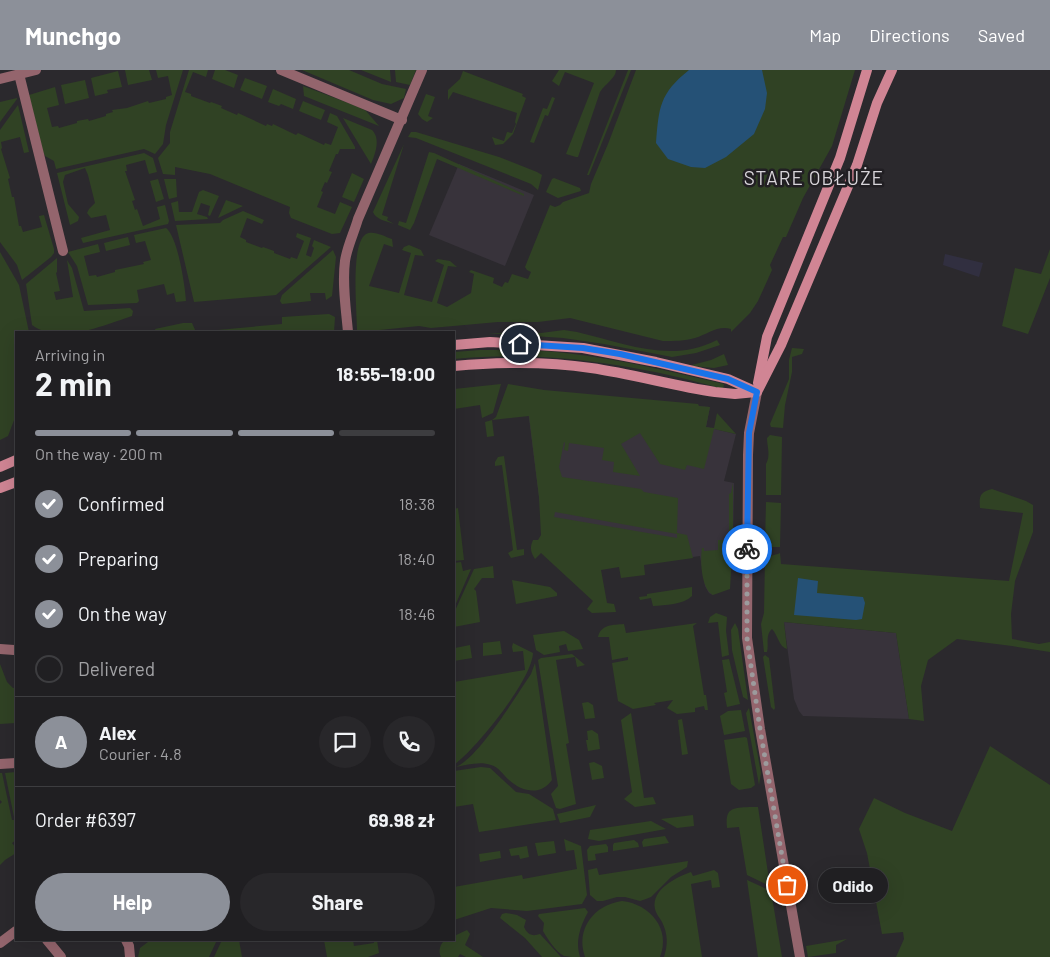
<!DOCTYPE html>
<meta charset="utf-8">
<style>
body{margin:0;font-family:Barlow,sans-serif;background:#28272a;color:#f1f3f6;height:100vh;display:flex;flex-direction:column;font-size:19px;white-space:nowrap}
*{box-sizing:border-box;margin:0}
p{font-size:16px;color:#a2a2a5}
.icon{flex:none;width:28px;height:28px;fill:none;stroke:currentColor;stroke-width:2;stroke-linecap:round;stroke-linejoin:round}
.map{position:relative;flex:1;overflow:hidden}
.side{position:absolute;left:15px;top:261px;width:440px;height:610px;display:flex;flex-direction:column;background:#201f22;border-radius:0px;box-shadow:0 5px 20px #0002,0 0 0 1px #3d3d40}
.side>*{flex:none}
.pin{position:absolute;display:grid;place-items:center;width:42px;height:42px;color:#fff;margin:-21px;border:2px solid #fff;border-radius:50%;box-shadow:0 1px 5px #0007}
.courier{position:absolute;display:grid;place-items:center;width:50px;height:50px;margin:-25px;border:4px solid #1a73e8;border-radius:50%;background:#fff;color:#222;box-shadow:0 1px 6px #0007}
.bubble{position:absolute;height:35px;border-radius:18px;background:#201f22;box-shadow:0 5px 20px #0002,0 0 0 1px #3d3d40;font-size:16px;font-weight:700;line-height:35px;text-align:center}
.summary em{font-style:normal;font-weight:700}
.summary div{display:flex;flex-direction:column-reverse}
.summary{display:flex;align-items:center;justify-content:space-between;height:85px;padding:0 20px}
h1{font-size:32px;font-weight:700;line-height:38px}
.bar{display:grid;grid-template-columns:repeat(4,1fr);gap:8px 5px;align-content:center;height:60px;padding:0 20px}
.bar i{height:6px;border-radius:4px;background:#3d3d40}
.bar .selected{background:#8c9099}
.bar p{grid-column:span 4}
.line{display:flex;align-items:center;gap:12px;padding:0 20px;border-top:1px solid #3d3d40}
.line div{flex:1}
.round{display:grid;place-items:center;flex:none;width:52px;height:52px;border-radius:26px;background:#28272a}
ol{padding:0 20px;list-style:none}
li{display:flex;align-items:center;gap:15px;height:55px}
li p{margin-inline-start:auto}
li .icon{padding:5px;border-radius:50%;background:#8c9099;color:#fff;stroke-width:4}
li:last-child{color:#a2a2a5}
li i{width:28px;height:28px;border:2px solid #3d3d40;border-radius:50%}
.action{display:flex;gap:10px;margin-top:auto;padding:10px 20px}
.action a{flex:1;height:58px;border-radius:30px;background:#8c9099;color:#fff;font-size:20px;font-weight:700;line-height:58px;text-align:center}
.action a+a{background:#28272a;color:#f1f3f6}
header{display:flex;align-items:center;gap:30px;box-sizing:border-box;height:70px;padding:0 25px;background:#8c9099;color:#fff}
header strong{font-size:24px}
nav{display:flex;gap:28px;margin-inline-start:auto;font-size:18px}
.map>svg:first-child{display:block}
</style>
<header>
<strong>Munchgo</strong>
<nav><a>Map</a><a>Directions</a><a>Saved</a></nav>
</header>
<div class="map">
<svg width="1050" height="887" viewBox="0 0 1050 887">
<rect width="100%" height="100%" fill="#2b292d"/>
<g fill="#38333b">
<polygon points="459,94 534,125 505,196 429,165"/>
<polygon points="526,325 710,337 706,357 736,364 724,411 734,413 733,467 713,525 709,523 705,516 700,486 641,494 545,474"/>
<polygon points="784,552 896,563 909,649 803,646 799,641 794,629"/>
</g>
<polygon fill="#312f40" points="945,184 983,193 979,207 943,195"/>
<g fill="#304224" fill-rule="evenodd">
<polygon points="125,0 149,0 152,10 128,15"/>
<polygon points="156,0 183,0 166,55 163,74 155,84 144,79 56,99 54,91 45,86 43,82 29,25 55,17 59,35 47,38 52,57 58,56 59,58 77,53 77,51 88,49 89,51 106,46 106,44 113,42 112,40 127,38 148,31 149,33 166,29 166,27 172,25 168,6 158,8"/>
<polygon points="189,0 208,0 206,7 193,2 185,22 191,24 191,26 210,33 211,32 222,36 221,38 237,45 238,43 266,56 267,54 272,56 273,54 296,65 298,63 324,75 325,73 331,75 338,57 327,52 330,43 337,46 355,77 355,79 340,79 338,84 336,84 329,101 332,102 327,113 325,112 321,121 323,122 317,137 335,144 340,132 352,137 340,163 332,164 291,148 289,143 290,137 210,104 175,97 175,105 163,104 158,88 170,73 170,62"/>
<polygon points="215,0 225,0 238,5 234,18 212,9"/>
<polygon points="302,0 349,0 382,14 406,19 404,28 391,34 373,30"/>
<polygon points="361,0 390,0 391,12"/>
<polygon points="395,0 416,0 410,15 396,12"/>
<path d="M559,0H616C616,8 605,14 600,22L578,87H576L566,84L594,13L565,2L559,16L552,11Z"/>
<polygon points="628,0 631,0 589,105 587,105"/>
<path d="M636,0H855L832,76L803,128L786,167H783L770,195L772,200L758,231L750,243L731,262V259C718,255 708,264 695,268C684,271 675,271 663,271L570,248L538,252H498L431,258L419,256L360,262L357,260C357,241 350,174 366,164C373,160 384,166 392,169L393,177L384,174L369,216L399,223L411,183L402,180L404,177L409,175L421,180L424,186L415,185L404,225L432,232L444,195L435,191L438,189L450,191L457,197L448,196L437,233L447,237L471,223L474,204L469,202L471,200L494,208L493,213L502,217L505,212L508,213L512,204L528,209L531,202L527,200L525,197L550,135L555,137L560,135L563,132L589,123L591,114L608,74Z"/>
<polygon points="118,1 122,17 107,20 108,23 95,26 91,8"/>
<polygon points="463,1 523,24 522,26 526,28 513,64 503,74 495,75 492,67 504,71 507,62 512,63 516,54 515,52 517,43 453,22 448,30 448,20 460,9"/>
<polygon points="245,8 267,16 262,29 240,20"/>
<polygon points="85,10 89,28 65,34 61,15"/>
<polygon points="303,16 359,37 366,41 379,56 304,26"/>
<polygon points="273,19 296,29 293,39 281,34 279,36 268,32"/>
<polygon points="426,24 435,27 428,46 433,48 427,52 422,49 418,44"/>
<polygon points="552,27 555,28 548,46 545,45 534,73 530,72 543,38 547,39"/>
<polygon points="17,28 17,29 0,52 0,32"/>
<polygon points="303,31 325,40 321,50 299,41"/>
<polygon points="18,35 29,82 24,83 20,67 1,72 2,78 1,79 10,108 8,109 12,127 14,127 19,156 21,156 23,162 42,157 39,146 44,145 54,179 54,183 51,187 22,210 17,195 0,172 0,60"/>
<path d="M343,48L372,60C381,69 375,84 371,94Z"/>
<polygon points="411,62 416,62 499,87 537,102 542,105 538,120 531,114 416,68 408,67"/>
<path d="M404,74L382,145L388,147L387,150L394,154C387,151 376,150 373,142Z"/>
<polygon points="429,82 434,83 524,124 524,126 437,89 414,153 410,160 398,155 399,151 406,153"/>
<polygon points="144,83 153,88 157,102 149,104 145,90 126,95 127,101 125,101 135,130 132,131 135,140 137,139 143,156 160,149 157,137 165,135 169,151 168,154 83,173 81,168 110,160 106,145 91,148 87,143 89,139 95,133 88,105 85,98 65,105 63,112 68,134 79,147 78,151 70,155 57,103"/>
<polygon points="352,103 364,109 354,132 342,127"/>
<polygon points="554,108 580,118 581,121 558,128 546,122 552,109"/>
<polygon points="158,109 164,129 156,132 150,111"/>
<polygon points="164,109 176,109 177,127 169,129"/>
<polygon points="203,120 219,126 210,146 208,145 210,136 201,133 197,144 207,147 208,149 175,151 171,133 178,131 179,142 192,142 199,122"/>
<polygon points="226,130 243,136 218,148"/>
<polygon points="243,141 264,150 262,154 247,148 240,167 246,170 246,172 262,178 263,177 274,181 274,183 290,189 291,187 297,189 304,171 296,167 297,163 311,168 306,185 311,187 314,178 312,176 314,170 331,177 276,225 194,232 176,155 220,153 223,150"/>
<path d="M166,158C178,167 185,216 186,231L176,232L174,223L167,225L164,214L137,220L139,231L137,233L88,235L77,196L68,182L98,174L100,182L84,186L89,206L96,205L97,207L115,202V200L144,194L143,192L151,190L145,171L136,173L134,165Z"/>
<polygon points="128,167 130,175 106,181 104,173"/>
<polygon points="1050,179 1050,208 1028,264 1002,256 1015,198 1041,204"/>
<polygon points="333,180 336,187 332,226 326,230 325,223 310,223 311,231 282,234 280,231 282,225"/>
<polygon points="0,182 19,215 29,262 16,262 16,345 8,366 0,370"/>
<path d="M57,188V202L56,203L60,221L54,222L56,230L73,227L67,190L72,198L84,241L130,238L133,241L132,246C105,255 59,275 32,255L26,214Z"/>
<polygon points="329,244 335,247 334,262 156,262 155,259 183,253 192,253 196,262 282,254 282,247"/>
<path d="M564,260L577,262C624,273 671,294 717,270L720,275L696,283L672,287L604,274L563,268L488,263H541Z"/>
<polygon points="792,278 804,279 802,284 792,287 792,302 785,335 783,358 771,357 770,354 789,309 789,290"/>
<path d="M480,280C509,280 537,280 565,283C619,289 672,302 724,314L723,319C636,294 544,280 454,289V282Z"/>
<polygon points="724,284 728,295 714,298 693,296 692,295 711,290"/>
<polygon points="501,314 493,343 482,348 480,335 454,339 454,319"/>
<path d="M508,314L544,320L698,334L699,336L710,337L706,357L714,358L717,343L736,364L714,359L704,399L687,395L685,400L660,394L640,363L621,374L640,406L613,402L614,392L602,390L604,378L569,373L568,381L564,380L565,373L564,372L559,397L562,407L641,419L644,422L678,428L677,463L687,465L693,488L644,495L645,505L621,508L619,497L601,500L607,533L614,534L616,542L592,543L587,539L593,531L541,483L535,489C530,482 530,477 533,470H538L541,465L539,427L529,346L492,350L494,366L487,367L485,352L492,350L496,347ZM555,442L677,464V468L554,447Z"/>
<path d="M770,365L782,367L781,425H766V394C771,385 767,377 767,368Z"/>
<polygon points="504,386 517,480 524,479 524,485 511,488 508,483 513,480 502,395 495,396 495,392 498,387"/>
<path d="M733,413V467L730,519L713,525C701,519 700,490 702,478H704V481L718,480V470H729V424L731,423Z"/>
<path d="M992,419L1026,431L1033,435V462L1015,511L1011,544L1012,569L1039,574L1050,572V582L1012,576L957,569L928,590L921,616L924,651L909,649L896,563L784,552L787,579C779,577 778,565 772,559C765,565 769,575 767,582H764L761,554L764,543L765,487C770,485 774,486 780,483L781,494L1009,511L1023,443L980,438C979,426 980,422 992,419Z"/>
<polygon points="766,432 781,433 780,477 768,477 765,474"/>
<polygon points="458,438 464,490 454,491 454,439"/>
<polygon points="461,492 463,501 471,499 454,538 454,493"/>
<polygon points="493,496 494,508 482,508 474,519 476,521 480,552 454,557 454,543 474,499"/>
<polygon points="512,510 550,517 557,523 557,526 516,534"/>
<path d="M692,517V526C683,535 665,535 653,536L651,528L640,530L639,527L647,526V524Z"/>
<polygon points="716,543 727,547 726,561 729,585 722,587 718,552 708,553 710,547"/>
<path d="M697,553L693,556L704,625H706L708,640H705L704,636L695,638V642L677,644L667,638L673,630L654,633L656,635L633,639L618,631L612,593L628,590V587L612,590L609,567H598C601,554 613,555 624,554L626,563Z"/>
<polygon points="735,553 738,559 748,630 743,627 732,580 731,560"/>
<polygon points="564,561 579,570 583,579 568,581 566,574 559,576 560,582 544,585 536,580 533,565"/>
<polygon points="500,571 502,584 483,586 483,573"/>
<path d="M513,573L533,583C532,610 476,679 454,695V612L525,600L523,581L513,582L512,577Z"/>
<polygon points="470,575 472,588 454,591 455,578"/>
<polygon points="572,584 585,595 577,597 575,587 556,590 569,673 566,674 576,734 560,739 556,738 551,724 558,716 538,590 541,588"/>
<polygon points="765,585 769,588 775,638 774,640 771,637 763,587"/>
<polygon points="729,589 740,634 727,637 724,623 727,622 722,590"/>
<path d="M535,593L552,710C541,726 522,722 509,710C503,705 499,697 491,695C480,691 467,695 456,697C479,687 516,626 531,604Z"/>
<polygon points="0,594 7,612 13,618 16,618 16,653 0,654"/>
<polygon points="588,632 593,635 595,648 585,649 582,633"/>
<polygon points="749,638 761,703 759,715 746,643"/>
<polygon points="741,640 745,661 724,665 720,646 728,641"/>
<polygon points="631,643 644,728 653,727 656,734 635,737 624,729 632,722 621,650"/>
<polygon points="682,649 688,684 682,685 678,650"/>
<polygon points="592,660 598,664 600,679 588,681 586,670 588,670 587,661"/>
<polygon points="745,667 747,668 755,715 751,718 739,720 731,714 724,670"/>
<polygon points="990,676 1050,715 1050,887 896,887 904,869 903,862 882,864 867,783 859,759 874,728 905,743 952,761"/>
<polygon points="594,692 602,696 604,708 592,710 589,693"/>
<polygon points="481,697 490,698 516,722 529,724 553,739 556,750 479,762 473,734 454,737 454,701"/>
<polygon points="16,702 16,747 14,747 5,703"/>
<polygon points="0,703 2,703 12,750 16,750 16,770 12,773 16,778 16,783 5,790 0,795 0,734 2,732 0,730"/>
<polygon points="596,735 590,747 560,753 557,744"/>
<path d="M749,737H758L770,816L747,805L739,757L727,758C725,738 732,738 749,737Z"/>
<polygon points="693,745 694,756 677,758 661,749"/>
<polygon points="651,751 666,759 599,771 588,769 590,760"/>
<polygon points="665,766 669,773 643,777 642,772 644,769"/>
<polygon points="564,769 581,776 587,825 582,834 527,841 491,838 454,850 454,817 522,805 523,809 577,799 574,780 566,781"/>
<polygon points="634,770 638,773 639,777 613,781 613,775 614,773"/>
<polygon points="554,771 556,783 538,786 535,773"/>
<polygon points="606,774 608,777 608,782 595,784 596,790 588,791 587,780 590,776"/>
<polygon points="527,776 529,787 520,789 519,785 511,786 509,779"/>
<polygon points="500,781 501,788 480,792 479,784"/>
<polygon points="688,791 687,797 671,807 651,827 646,829 640,831 625,827 617,827 603,831 597,831 590,825 588,800 597,798 599,805"/>
<path d="M714,800L718,803L720,817L712,818L711,810L691,814L702,887H664C668,875 668,864 662,852C660,848 656,844 655,839C651,819 677,807 691,802L693,806Z"/>
<polygon points="747,810 771,821 782,887 758,887"/>
<path d="M622,831C650,834 671,859 660,887H585C575,859 594,835 622,831Z"/>
<path d="M585,838L588,842C580,857 575,871 580,887C575,887 569,887 564,886C556,882 547,868 543,861L544,853L538,846L539,844Z"/>
<path d="M506,843L517,845L526,850L524,857C527,864 532,867 540,864L561,887H542L525,868L500,848L502,844Z"/>
<path d="M467,860L470,864L465,875L483,887H466L460,884L458,887H441C438,881 440,874 445,870H454V866Z"/>
<polygon points="847,869 836,875 836,883 808,887 806,876"/>
<polygon points="147,870 217,870 209,887 138,887 140,878 148,872"/>
<polygon points="222,870 239,870 242,887 214,887"/>
<polygon points="324,870 353,870 354,876 374,873 374,870 377,870 379,883 368,887 327,887"/>
</g>
<g fill="#255176">
<path d="M689,0H762L767,23L765,39L754,64L726,87L705,98L691,97L668,89L656,73C659,38 659,24 689,0Z"/>
<polygon points="798,508 818,511 817,523 863,527 865,533 862,549 856,550 794,545"/>
</g>
<g fill="none" stroke-linecap="round" stroke-linejoin="round">
<g stroke="#94656d" stroke-width="10">
<polyline points="281,0 402,50"/>
<polyline points="19,4 63,181"/>
<polyline points="0,9 36,0"/>
<path d="M348,262C346,239 342,214 345,191C347,177 354,163 358,149L422,0"/>
<polyline points="0,579 14,580"/>
<polyline points="0,694 16,693"/>
<polyline points="47,870 61,887"/>
<polyline points="126,870 129,876 130,887"/>
<polyline points="0,873 16,861"/>
</g>
<polyline stroke="#94656d" stroke-width="10" points="757,322 749,363 748,385 747,568 760,659 800,887"/>
<g stroke="#d08594" stroke-width="10">
<polyline points="454,275 490,272 583,278 656,292 728,309 757,322"/>
<path d="M454,296C499,292 546,291 591,298C633,304 674,316 715,322L735,324L756,322"/>
<polyline points="758,313 767,267 840,88 867,0"/>
<polyline points="757,322 781,275 857,95 877,33 892,0"/>
<polyline points="0,397 16,390"/>
<polyline points="0,418 16,412"/>
</g>
</g>
<g fill="none" stroke-linecap="round" stroke-linejoin="round">
<polyline stroke="#9c9b9d" stroke-width="5" stroke-dasharray="0 9" points="747,479 747,568 760,659 787,815"/>
<polyline stroke="#1a73e8" stroke-width="6" points="520,274 583,278 620,284 728,309 757,322 749,363 747,479"/>
</g>
<g text-anchor="middle" stroke-width="5" stroke-linejoin="round" paint-order="stroke">
<g font-size="19" letter-spacing="1" fill="#d8d5da" stroke="#211f23">
<text x="814" y="115">STARE OBŁUŻE</text>
</g>
</g>
</svg>
<div class="pin" style="left:787px;top:815px;background:#ea580c"><svg class="icon" aria-label="bag" viewBox="0 0 24 24"><path d="M5 8h14l-1 12H6zM9 8a3 3 0 0 1 6 0"/></svg></div>
<div class="pin" style="left:520px;top:274px;background:#1f2937"><svg class="icon" aria-label="home" viewBox="0 0 24 24"><path d="M3 11l9-7 9 7M6 9v11h12V9"/></svg></div>
<div class="courier" style="left:747px;top:479px"><svg class="icon" aria-label="bike" viewBox="0 0 24 24"><circle cx="6" cy="16" r="4"/><circle cx="18" cy="16" r="4"/><path d="M6 16l4-8h5l3 8M10 8l3 8H6M13 5h3"/></svg></div>
<div class="bubble" style="left:818px;top:798px;width:70px">Odido</div>
<section class="side">
<div class="summary"><div><h1>2 min</h1><p>Arriving in</p></div><em>18:55–19:00</em></div>
<div class="bar"><i class="selected"></i><i class="selected"></i><i class="selected"></i><i></i><p>On the way · 200 m</p></div>
<ol>
<li><svg class="icon" aria-label="check" viewBox="0 0 24 24"><path d="M5 12l5 5 9-10"/></svg>Confirmed<p>18:38</p></li>
<li><svg class="icon" aria-label="check" viewBox="0 0 24 24"><path d="M5 12l5 5 9-10"/></svg>Preparing<p>18:40</p></li>
<li><svg class="icon" aria-label="check" viewBox="0 0 24 24"><path d="M5 12l5 5 9-10"/></svg>On the way<p>18:46</p></li>
<li><i></i>Delivered</li>
</ol>
<div class="line" style="height:90px"><b class="round" style="background:#8c9099;color:#fff">A</b><div><b>Alex</b><p>Courier · 4.8</p></div><a class="round"><svg class="icon" aria-label="chat" viewBox="0 0 24 24"><path d="M4 5h16v11H9l-5 4z"/></svg></a><a class="round"><svg class="icon" aria-label="phone" viewBox="0 0 24 24"><path d="M5 4h4l2 5-3 2q2 4 5 5l2-3 5 2v4C11 20 4 13 5 4z"/></svg></a></div>
<div class="line" style="height:65px"><div>Order #6397</div><b>69.98 zł</b></div>
<div class="action"><a>Help</a><a>Share</a></div>
</section>
</div>
